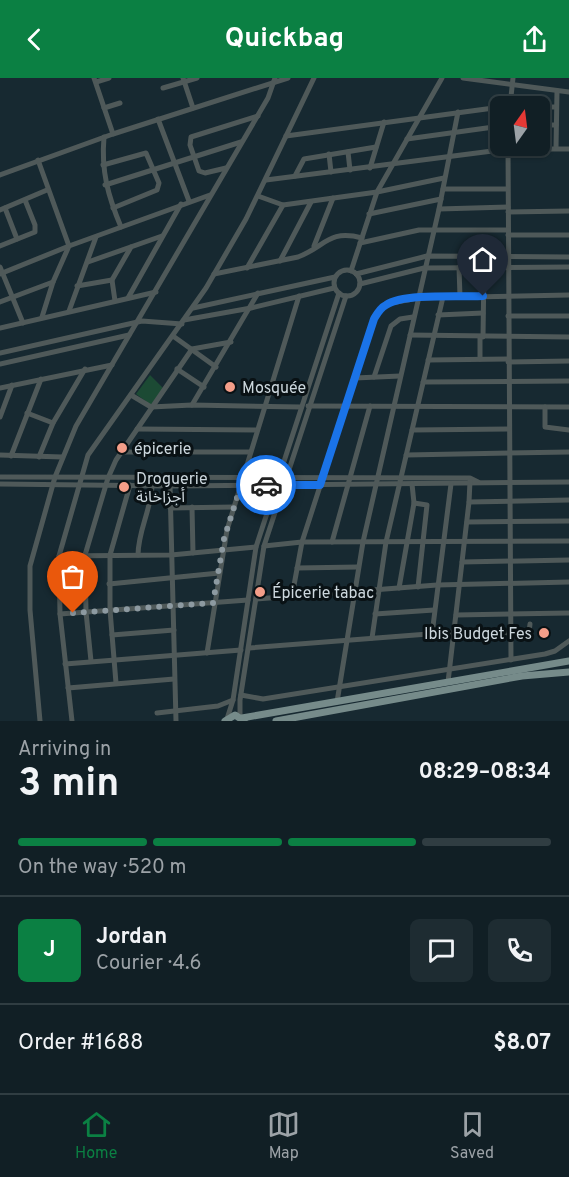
<!DOCTYPE html>
<meta charset="utf-8">
<style>
body{margin:0;font-family:Overpass,"Noto Sans Arabic",sans-serif;background:#1e2c32;color:#f1f3f6;height:100vh;display:flex;flex-direction:column;font-size:22px;white-space:nowrap}
*{box-sizing:border-box;margin:0}
p{font-size:20px;color:#9ca2a7}
.icon{flex:none;width:33px;height:33px;fill:none;stroke:currentColor;stroke-width:2;stroke-linecap:round;stroke-linejoin:round}
.map{position:relative;height:643px;overflow:hidden}
.details{display:flex;flex-direction:column;background:#111f25;flex:1}
.details>*{flex:none}
.needle{width:39px;rotate:14deg}
.buttons{position:absolute;left:490px;top:18px;display:grid;gap:12px}
.buttons a{display:grid;place-items:center;width:60px;height:60px;border-radius:9px;background:#111f25;box-shadow:0 2px 4px #0004,0 0 0 2px #303d42;font-size:30px}
.pin{position:absolute;display:grid;place-items:center;width:51px;height:51px;color:#fff;margin:-62px -26px;border-radius:50% 50% 50% 0;rotate:-45deg;box-shadow:0 0 6px #0007}
.pin .icon{rotate:45deg}
.courier{position:absolute;display:grid;place-items:center;width:60px;height:60px;margin:-30px;border:4px solid #1a73e8;border-radius:50%;background:#fff;color:#222;box-shadow:0 2px 8px #0007}
.headline em{font-style:normal;font-weight:700}
.headline div{display:flex;flex-direction:column-reverse}
.headline{display:flex;align-items:center;justify-content:space-between;height:102px;padding:0 18px}
h1{font-size:39px;font-weight:700;line-height:45px}
.bar{display:grid;grid-template-columns:repeat(4,1fr);gap:9px 6px;align-content:center;height:72px;padding:0 18px}
.bar i{height:8px;border-radius:4px;background:#303d42}
.bar .on{background:#0b8043}
.bar p{grid-column:span 4}
.line{display:flex;align-items:center;gap:15px;padding:0 18px;border-top:2px solid #303d42}
.line div{flex:1}
.round{display:grid;place-items:center;flex:none;width:63px;height:63px;border-radius:9px;background:#1e2c32}
header{display:flex;justify-content:space-between;align-items:center;height:78px;padding:0 18px;background:#0b8043;color:#fff;font-size:27px;font-weight:700}
.tabs{display:flex;justify-content:space-around;align-items:center;height:84px;border-top:2px solid #303d42;background:#111f25;font-size:16px;color:#9ca2a7}
.tabs a{display:grid;justify-items:center;gap:3px}
.tabs .on{color:#0b8043}
.map>svg:first-child{display:block}
</style>
<header><svg class="icon" aria-label="back" viewBox="0 0 24 24"><path d="M15 5l-7 7 7 7"/></svg>Quickbag<svg class="icon" aria-label="share" viewBox="0 0 24 24"><path d="M12 15V3M7 8l5-5 5 5M5 13v7h14v-7"/></svg></header>
<div class="map">
<svg width="569" height="643" viewBox="0 0 569 643">
<rect width="100%" height="100%" fill="#172931"/>
<polygon fill="#1c4a34" points="150,297 163,310 151,327 136,316"/>
<g fill="none" stroke-linecap="round" stroke-linejoin="round">
<g stroke="#4f5959" stroke-width="5">
<polyline points="94,0 113,56"/>
<polyline points="183,0 193,30"/>
<polyline points="463,0 569,14"/>
<polyline points="96,4 109,0"/>
<polyline points="163,10 197,0"/>
<polyline points="509,28 530,28"/>
<polyline points="510,28 513,0"/>
<polyline points="540,29 556,29"/>
<polyline points="104,30 120,25"/>
<polyline points="158,41 189,123"/>
<polyline points="540,47 556,47"/>
<polyline points="286,58 501,29"/>
<path d="M104,59C101,93 108,118 121,149"/>
<polyline points="407,61 501,48"/>
<polyline points="508,68 511,582"/>
<polyline points="556,70 557,13"/>
<polyline points="348,74 350,92"/>
<polyline points="329,76 331,94"/>
<polyline points="38,82 69,168 53,204 42,239"/>
<polyline points="103,87 146,75 159,105 157,112 113,130"/>
<polyline points="226,90 205,95 199,93 190,67 191,59 258,38"/>
<polyline points="370,90 384,44"/>
<polyline points="0,97 113,56 288,0"/>
<polyline points="295,98 304,81 376,69"/>
<polyline points="266,102 508,71 569,71"/>
<polyline points="105,107 241,64"/>
<polyline points="443,111 507,111"/>
<polyline points="258,118 283,127 377,114 444,100"/>
<polyline points="5,130 17,161"/>
<polyline points="439,131 508,129"/>
<polyline points="0,132 47,112"/>
<polyline points="508,134 569,133"/>
<polyline points="369,136 441,121"/>
<polyline points="508,157 569,157"/>
<polyline points="360,165 419,152 508,152"/>
<polyline points="0,168 35,154 35,147 25,122"/>
<polyline points="314,168 333,120"/>
<polyline points="280,183 311,124"/>
<polyline points="88,184 162,158"/>
<polyline points="0,189 23,245"/>
<polyline points="459,189 460,219"/>
<polyline points="247,190 283,127"/>
<circle cx="347" cy="205" r="13"/>
<polyline points="351,193 377,114 442,0"/>
<polyline points="0,196 69,168 210,117"/>
<path d="M214,196L298,179C325,169 328,151 362,160"/>
<polyline points="356,196 427,178 569,179"/>
<polyline points="360,206 424,190 569,189"/>
<polyline points="77,208 112,202"/>
<polyline points="128,220 181,126"/>
<polyline points="115,223 112,202 131,169"/>
<polyline points="0,224 53,204"/>
<polyline points="193,230 335,199"/>
<polyline points="69,233 96,159"/>
<polyline points="438,237 483,235"/>
<polyline points="508,238 569,238"/>
<polyline points="184,242 251,230 334,210"/>
<polyline points="0,250 156,214"/>
<polyline points="410,257 569,259"/>
<polyline points="173,258 216,289"/>
<polyline points="480,259 480,281"/>
<polyline points="483,259 484,189"/>
<polyline points="0,275 142,243 182,246"/>
<polyline points="428,282 508,281"/>
<polyline points="508,284 569,283"/>
<polyline points="0,286 129,257"/>
<polyline points="177,291 204,309"/>
<polyline points="374,299 391,248 400,241 413,239"/>
<polyline points="355,300 400,298"/>
<polyline points="423,304 569,303"/>
<polyline points="0,310 112,287"/>
<polyline points="131,317 151,329 192,327 301,329"/>
<polyline points="192,327 258,215"/>
<polyline points="308,328 569,329"/>
<polyline points="545,329 545,349 569,352"/>
<polyline points="27,335 53,345"/>
<polyline points="0,339 12,307"/>
<polyline points="137,351 257,352"/>
<polyline points="412,352 509,351"/>
<polyline points="121,374 250,374"/>
<polyline points="0,377 62,379"/>
<polyline points="406,377 569,374"/>
<polyline points="11,378 41,301"/>
<polyline points="39,379 53,345 85,291"/>
<polyline points="0,399 470,400 478,404"/>
<polyline points="0,406 170,408 569,404"/>
<polyline points="170,408 176,643"/>
<polyline points="469,424 569,422"/>
<polyline points="414,425 427,427 418,509"/>
<polyline points="192,429 193,475"/>
<polyline points="170,430 234,429"/>
<polyline points="467,444 569,443"/>
<polyline points="332,464 370,328"/>
<polyline points="264,468 302,464 569,463"/>
<path d="M138,477C138,453 151,432 152,408"/>
<polyline points="59,478 171,477 256,469"/>
<polyline points="462,484 569,482"/>
<polyline points="297,490 358,489"/>
<polyline points="109,506 219,495"/>
<polyline points="399,510 414,425 412,406"/>
<polyline points="292,518 302,464 374,241 386,226 418,220 569,217"/>
<polyline points="256,521 437,507 569,504"/>
<polyline points="60,536 248,522"/>
<polyline points="375,536 434,532"/>
<polyline points="456,537 569,535"/>
<polyline points="432,556 451,406"/>
<polyline points="112,557 174,552"/>
<polyline points="372,560 386,464 443,219"/>
<polyline points="249,570 454,554 526,555 529,554 530,546"/>
<polyline points="207,575 227,452 299,218"/>
<polyline points="91,583 86,534 85,477 108,400 116,382 192,271 231,264"/>
<polyline points="65,586 241,572"/>
<polyline points="448,604 469,424 470,403"/>
<polyline points="116,605 110,532 110,477 130,407"/>
<polyline points="68,610 174,601"/>
<polyline points="241,617 263,621 545,576 555,573 569,563"/>
<polyline points="337,624 363,464 439,131 458,34"/>
<polyline points="157,635 218,628 233,622"/>
<polyline points="240,638 240,622 264,468 346,218"/>
<polyline points="227,641 233,622 256,469 339,215"/>
<polyline points="40,643 30,532 30,488 55,399 76,348 268,20 275,0"/>
<polyline points="72,643 60,536 59,478 88,377 206,210 246,141 314,0"/>
</g>
<g stroke="#768b8a" stroke-width="7">
<polyline points="242,640 569,583"/>
<polyline points="225,643 235,637 244,643"/>
<polyline points="276,643 522,598 569,594"/>
</g>
</g>
<g fill="none" stroke-linecap="round" stroke-linejoin="round">
<polyline stroke="#8d9aa1" stroke-width="6" stroke-dasharray="0 10.8" points="73,535 213,525 224,461 241,407 266,407"/>
<path stroke="#1a73e8" stroke-width="8" d="M266,407H320L374,241C377,236 380,230 386,227C404,215 461,219 483,218"/>
</g>
<g fill="#f49e89" stroke="#091114" stroke-width="2">
<circle cx="230" cy="309" r="6"/>
<circle cx="122" cy="370" r="6"/>
<circle cx="124" cy="409" r="6"/>
<circle cx="260" cy="514" r="6"/>
<circle cx="544" cy="555" r="6"/>
</g>
<g text-anchor="middle" stroke-width="6" stroke-linejoin="round" paint-order="stroke">
<g font-size="16" fill="#ccd7dd" stroke="#091114" text-anchor="start">
<text x="242" y="315">Mosquée</text>
<text x="134" y="376">épicerie</text>
<text x="136" y="406">Droguerie<tspan x="136" dy="18">أجزاخانة</tspan></text>
<text x="272" y="520">Épicerie tabac</text>
<text x="532" y="561" text-anchor="end">Ibis Budget Fes</text>
</g>
</g>
</svg>
<div class="buttons">
<a><svg class="needle" viewBox="-14 -14 28 28"><path d="M0-13l5 13h-10z" fill="#e53935"/><path d="M0 13l5-13h-10z" fill="#9ca2a7"/></svg></a>
</div>
<div class="pin" style="left:73px;top:535px;background:#ea580c"><svg class="icon" aria-label="bag" viewBox="0 0 24 24"><path d="M5 8h14l-1 12H6zM9 8a3 3 0 0 1 6 0"/></svg></div>
<div class="pin" style="left:483px;top:218px;background:#1f2937"><svg class="icon" aria-label="home" viewBox="0 0 24 24"><path d="M3 11l9-7 9 7M6 9v11h12V9"/></svg></div>
<div class="courier" style="left:266px;top:407px"><svg class="icon" aria-label="car" viewBox="0 0 24 24"><path d="M5 17H2v-5l4-1 3-4h7l3 4 3 1v5h-3M9 17h6M6 11h13"/><circle cx="7" cy="17" r="2"/><circle cx="17" cy="17" r="2"/></svg></div>
</div>
<section class="details">
<div class="headline"><div><h1>3 min</h1><p>Arriving in</p></div><em>08:29–08:34</em></div>
<div class="bar"><i class="on"></i><i class="on"></i><i class="on"></i><i></i><p>On the way · 520 m</p></div>
<div class="line" style="height:108px"><b class="round" style="background:#0b8043;color:#fff">J</b><div><b>Jordan</b><p>Courier · 4.6</p></div><a class="round"><svg class="icon" aria-label="chat" viewBox="0 0 24 24"><path d="M4 5h16v11H9l-5 4z"/></svg></a><a class="round"><svg class="icon" aria-label="phone" viewBox="0 0 24 24"><path d="M5 4h4l2 5-3 2q2 4 5 5l2-3 5 2v4C11 20 4 13 5 4z"/></svg></a></div>
<div class="line" style="height:78px"><div>Order #1688</div><b>$8.07</b></div>
</section>
<nav class="tabs">
<a class="on"><svg class="icon" aria-label="home" viewBox="0 0 24 24"><path d="M3 11l9-7 9 7M6 9v11h12V9"/></svg>Home</a>
<a><svg class="icon" aria-label="map" viewBox="0 0 24 24"><path d="M3 6l6-2 6 2 6-2v14l-6 2-6-2-6 2zM9 4v14M15 6v14"/></svg>Map</a>
<a><svg class="icon" aria-label="saved" viewBox="0 0 24 24"><path d="M7 4h10v16l-5-4-5 4z"/></svg>Saved</a>
</nav>
